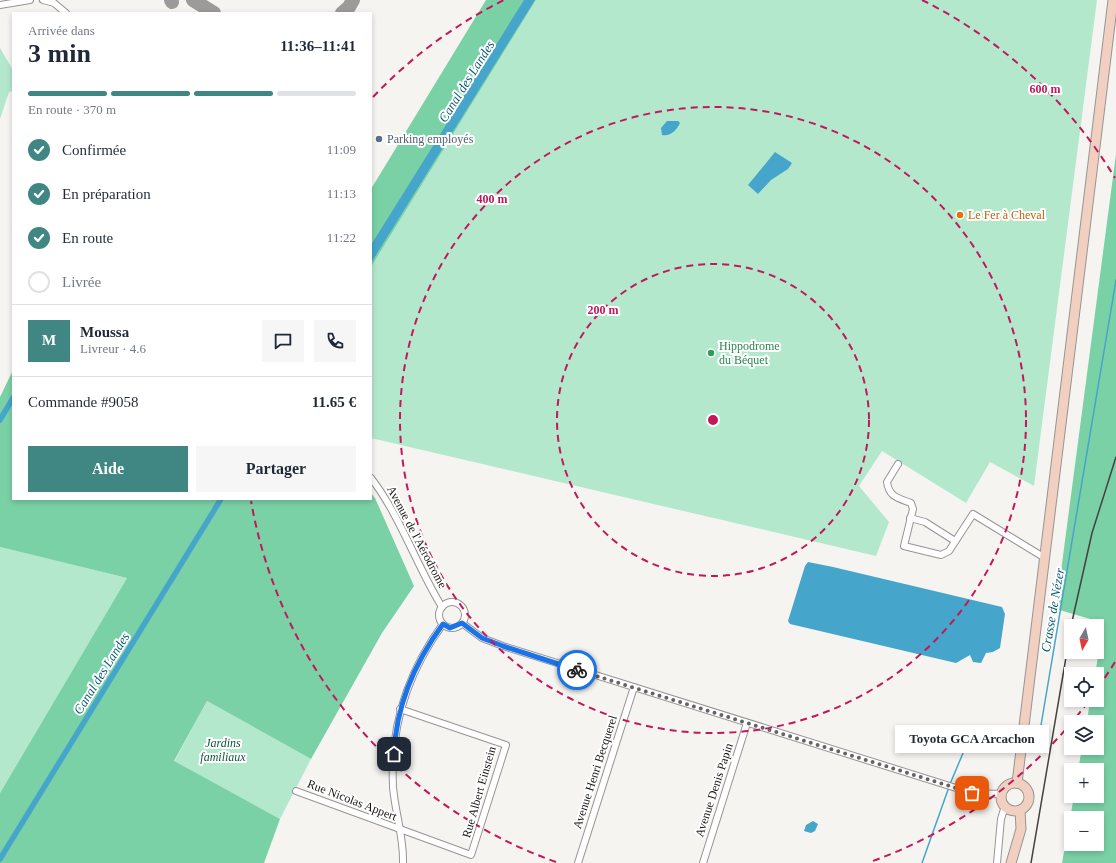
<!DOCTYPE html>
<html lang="fr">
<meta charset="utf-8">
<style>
body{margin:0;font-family:"Times New Roman",serif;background:#f6f6f7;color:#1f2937;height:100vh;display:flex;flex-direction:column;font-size:15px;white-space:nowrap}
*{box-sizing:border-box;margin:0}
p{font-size:13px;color:#747a83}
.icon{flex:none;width:22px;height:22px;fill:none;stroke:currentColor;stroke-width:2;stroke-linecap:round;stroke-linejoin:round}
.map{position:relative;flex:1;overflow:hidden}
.side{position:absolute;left:12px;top:12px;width:360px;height:488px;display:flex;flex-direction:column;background:#fff;border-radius:0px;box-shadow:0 2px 6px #0003}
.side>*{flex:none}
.needle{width:26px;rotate:189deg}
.fabs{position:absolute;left:1064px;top:619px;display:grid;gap:8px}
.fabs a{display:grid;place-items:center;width:40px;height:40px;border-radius:0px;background:#fff;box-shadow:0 2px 6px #0003;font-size:20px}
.pin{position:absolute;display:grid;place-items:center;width:34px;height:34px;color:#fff;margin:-17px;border-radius:8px;box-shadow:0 2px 6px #0006}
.courier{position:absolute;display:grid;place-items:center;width:40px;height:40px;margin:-20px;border:3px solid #1a73e8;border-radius:50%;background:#fff;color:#222;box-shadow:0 1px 5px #0007}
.bubble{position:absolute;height:28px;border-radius:0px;background:#fff;box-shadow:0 2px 6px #0003;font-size:13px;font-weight:700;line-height:28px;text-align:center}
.overview em{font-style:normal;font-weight:700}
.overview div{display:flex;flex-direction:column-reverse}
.overview{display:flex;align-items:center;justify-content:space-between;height:68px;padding:0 16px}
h1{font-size:26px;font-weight:700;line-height:30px}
.bar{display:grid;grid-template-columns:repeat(4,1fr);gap:6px 4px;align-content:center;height:48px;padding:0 16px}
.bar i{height:5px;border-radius:3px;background:#e0e1e3}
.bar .on{background:#408783}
.bar p{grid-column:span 4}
.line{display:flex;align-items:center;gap:10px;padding:0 16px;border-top:1px solid #e0e1e3}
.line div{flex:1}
.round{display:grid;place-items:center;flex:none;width:42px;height:42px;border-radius:0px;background:#f6f6f7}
ol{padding:0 16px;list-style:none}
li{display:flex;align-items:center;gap:12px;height:44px}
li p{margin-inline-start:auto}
li .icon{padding:4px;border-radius:50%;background:#408783;color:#fff;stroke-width:4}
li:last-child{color:#747a83}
li i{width:22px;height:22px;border:2px solid #e0e1e3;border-radius:50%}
.action{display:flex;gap:8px;margin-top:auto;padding:8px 16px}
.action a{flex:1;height:46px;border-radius:0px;background:#408783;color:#fff;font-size:16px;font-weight:700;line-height:46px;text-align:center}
.action a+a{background:#f6f6f7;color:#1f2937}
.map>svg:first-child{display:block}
</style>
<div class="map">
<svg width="1116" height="863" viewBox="0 0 1116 863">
<rect width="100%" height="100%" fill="#f6f4f1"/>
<g fill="#b4e8cc">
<polygon points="536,0 1097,0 1034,486 990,462 966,503 882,451 859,486 889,522 876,556 371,438 371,267"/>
<polygon points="0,48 13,70 13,91 9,92 0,119"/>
<polygon points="0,547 127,578 0,793"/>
<polygon points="207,701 311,759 280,819 174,762"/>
</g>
<g fill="#7ad1a5" fill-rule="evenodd">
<polygon points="486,0 536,0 371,267 371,189"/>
<path d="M1116,154V863H1062L1074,796H1097V770H1078L1082,748H1097V722H1087L1090,700H1097V674H1095L1104,623L1056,609ZM1071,818H1097V844H1071Z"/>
<polygon points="13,370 13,499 371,499 371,493 375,498 414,586 382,633 311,759 207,701 174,761 280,819 264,863 0,863 0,793 127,578 0,547 0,397"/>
</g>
<g fill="#45a5cb">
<polygon points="524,0 535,0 371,263 371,245"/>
<path d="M667,121H678L680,123C677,130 670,137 662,135L661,128Z"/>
<polygon points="775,152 792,163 788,169 771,180 758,194 748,185"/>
<polygon points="808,562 833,567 1002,607 1005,614 1000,648 993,652 986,653 981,663 973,662 970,655 956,663 790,624 788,621 805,566"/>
<polygon points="813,821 818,824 815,831 811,833 804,831 806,825"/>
</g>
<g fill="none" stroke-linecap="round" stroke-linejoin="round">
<g stroke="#45a5cb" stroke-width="1.5">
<polyline points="1024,748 1037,749 1116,280"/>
<polyline points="950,784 966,746 1019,748"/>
<polyline points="922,863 949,787"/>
</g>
<g stroke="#45a5cb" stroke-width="5.5">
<polyline points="0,420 13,398"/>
<polyline points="0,859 221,499"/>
</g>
<g stroke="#9d9b99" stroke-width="14">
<polyline points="171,0 172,2"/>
<polyline points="193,0 214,13"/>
<polyline points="342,13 349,7 353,0"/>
</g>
<defs>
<g id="minor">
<polyline points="43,0 54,3 66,13"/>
<polyline points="0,5 30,0"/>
<path d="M898,464L887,482C889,497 898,498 911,503L913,509L904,546L941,555L949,551L973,514L1045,558"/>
<path d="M371,478C401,517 416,565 442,607"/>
<polyline points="910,518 925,522 955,541"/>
<circle cx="452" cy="615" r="13"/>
<polyline points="462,623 482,638 503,646 972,793 1002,794"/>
<polyline points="296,791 471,855 506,745 400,709"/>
<path d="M403,863C404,838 395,812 393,787C390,726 407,673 443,624"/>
<polyline points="578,863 634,687"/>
<polyline points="703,863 747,723"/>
<polyline points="997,863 1001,819 1005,806"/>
</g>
<g id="secondary">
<polyline points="1017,783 1113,0"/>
<circle cx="1015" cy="797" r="14"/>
<polyline points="1011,863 1021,829 1020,810"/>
</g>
</defs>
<use href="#minor" stroke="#979492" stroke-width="8"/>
<use href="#secondary" stroke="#979492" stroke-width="11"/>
<use href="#minor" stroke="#fff" stroke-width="6"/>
<use href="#secondary" stroke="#f1d0c1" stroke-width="9"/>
<g stroke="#444241" stroke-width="1.5">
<polyline points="1071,626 1092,533 1116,457"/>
<polyline points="1031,863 1071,628"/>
</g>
</g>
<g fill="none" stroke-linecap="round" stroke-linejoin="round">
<polyline stroke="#666463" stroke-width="4" stroke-dasharray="0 7.2" points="577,670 972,793"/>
<path stroke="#1a73e8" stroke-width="5" d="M394,754C396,706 415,662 443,624L450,628L462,623L482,638L503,646L577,670"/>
</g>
<g fill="none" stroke="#c2185b" stroke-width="2" stroke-dasharray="7 5">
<circle cx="713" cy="420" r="156"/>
<circle cx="713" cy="420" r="313"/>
<path d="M1115 662A469 469 0 0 1 1097 689M1088 702A469 469 0 0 1 870 862M556 862A469 469 0 0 1 251 501M373 97A469 469 0 0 1 504 0M922 0A469 469 0 0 1 1115 178"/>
</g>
<circle fill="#5c6f8a" stroke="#fff" stroke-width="1.5" cx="379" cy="139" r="4"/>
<circle fill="#e8710a" stroke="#fff" stroke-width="1.5" cx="960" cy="215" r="4"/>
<circle fill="#2e9e5b" stroke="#fff" stroke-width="1.5" cx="711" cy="353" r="4"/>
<g text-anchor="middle" stroke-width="4" stroke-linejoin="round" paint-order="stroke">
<g font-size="12" fill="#4e5e75" stroke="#fff" text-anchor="start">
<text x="387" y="143">Parking employés</text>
</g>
<g font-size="12" fill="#c56008" stroke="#fff" text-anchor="start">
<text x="968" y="219">Le Fer à Cheval</text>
</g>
<g font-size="12" fill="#27864d" stroke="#fff" text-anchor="start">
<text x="719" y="350">Hippodrome<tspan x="719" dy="14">du Béquet</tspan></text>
</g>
<g font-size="12" fill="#181716" stroke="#fff">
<text transform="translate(417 537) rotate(62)" y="4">Avenue de l'Aérodrome</text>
<text transform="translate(595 772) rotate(-72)" y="4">Avenue Henri Becquerel</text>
<text transform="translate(714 790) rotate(-72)" y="4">Avenue Denis Papin</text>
<text transform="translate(479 792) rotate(-74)" y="4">Rue Albert Einstein</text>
<text transform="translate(352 800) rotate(21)" y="4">Rue Nicolas Appert</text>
</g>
<g font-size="12" font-style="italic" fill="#105438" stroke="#fff">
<text x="223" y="747">Jardins<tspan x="223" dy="14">familiaux</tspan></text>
</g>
<g font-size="13" font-style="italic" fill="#065872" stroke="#fff">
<text transform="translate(466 81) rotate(-58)" y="5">Canal des Landes</text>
<text transform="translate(1052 610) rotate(-80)" y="5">Crasse de Nézer</text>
<text transform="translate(101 673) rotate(-58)" y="5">Canal des Landes</text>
</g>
</g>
<circle cx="713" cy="420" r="6" fill="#c2185b" stroke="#fff" stroke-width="2"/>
<g font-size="12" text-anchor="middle" font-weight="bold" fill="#c2185b" stroke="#fff" stroke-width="4" stroke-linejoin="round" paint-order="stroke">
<text x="1045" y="93">600 m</text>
<text x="492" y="203">400 m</text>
<text x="603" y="314">200 m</text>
</g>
</svg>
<div class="fabs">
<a><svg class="needle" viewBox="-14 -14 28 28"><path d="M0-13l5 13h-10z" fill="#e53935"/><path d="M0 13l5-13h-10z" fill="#747a83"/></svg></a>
<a><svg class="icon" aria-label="locate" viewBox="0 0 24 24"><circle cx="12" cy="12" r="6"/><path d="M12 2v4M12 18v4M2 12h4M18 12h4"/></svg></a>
<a><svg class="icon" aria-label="layers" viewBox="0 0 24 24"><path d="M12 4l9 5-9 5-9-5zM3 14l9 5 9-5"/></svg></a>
<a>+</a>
<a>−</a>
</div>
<div class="pin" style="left:972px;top:793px;background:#ea580c"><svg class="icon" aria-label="bag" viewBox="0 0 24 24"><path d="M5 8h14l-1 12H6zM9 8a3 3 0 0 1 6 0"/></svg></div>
<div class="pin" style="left:394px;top:754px;background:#1f2937"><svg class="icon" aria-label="home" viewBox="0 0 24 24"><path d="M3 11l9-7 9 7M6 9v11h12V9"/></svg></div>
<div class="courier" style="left:577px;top:670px"><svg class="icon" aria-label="bike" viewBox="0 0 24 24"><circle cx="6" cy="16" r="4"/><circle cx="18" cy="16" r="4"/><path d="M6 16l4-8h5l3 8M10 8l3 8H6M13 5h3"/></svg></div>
<div class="bubble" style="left:895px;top:725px;width:154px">Toyota GCA Arcachon</div>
<section class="side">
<div class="overview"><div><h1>3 min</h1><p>Arrivée dans</p></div><em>11:36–11:41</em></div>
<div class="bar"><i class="on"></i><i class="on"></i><i class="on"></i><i></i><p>En route · 370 m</p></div>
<ol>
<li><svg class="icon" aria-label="check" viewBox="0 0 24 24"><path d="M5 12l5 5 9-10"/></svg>Confirmée<p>11:09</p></li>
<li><svg class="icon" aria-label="check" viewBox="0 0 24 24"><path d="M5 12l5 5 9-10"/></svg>En préparation<p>11:13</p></li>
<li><svg class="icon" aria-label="check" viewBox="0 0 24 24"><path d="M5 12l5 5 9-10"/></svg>En route<p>11:22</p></li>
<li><i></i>Livrée</li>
</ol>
<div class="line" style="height:72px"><b class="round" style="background:#408783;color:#fff">M</b><div><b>Moussa</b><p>Livreur · 4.6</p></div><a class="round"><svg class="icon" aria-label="chat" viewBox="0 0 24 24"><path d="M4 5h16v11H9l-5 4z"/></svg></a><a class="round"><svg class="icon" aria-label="phone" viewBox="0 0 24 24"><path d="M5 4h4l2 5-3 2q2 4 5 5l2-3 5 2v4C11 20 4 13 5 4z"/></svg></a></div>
<div class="line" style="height:52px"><div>Commande #9058</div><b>11.65 €</b></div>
<div class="action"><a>Aide</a><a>Partager</a></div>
</section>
</div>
